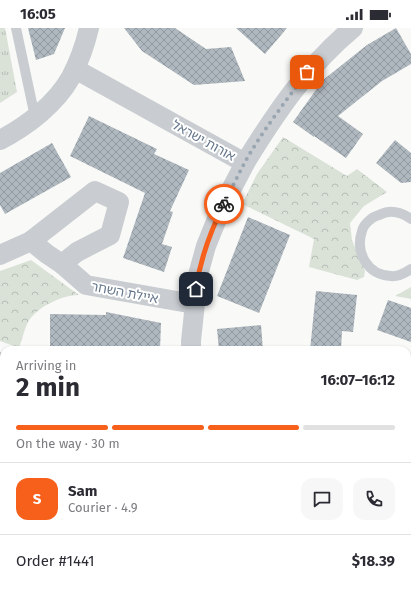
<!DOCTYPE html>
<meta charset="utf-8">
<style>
body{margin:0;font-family:"Fira Sans","Noto Sans Hebrew",sans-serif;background:#f7f7f7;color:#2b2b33;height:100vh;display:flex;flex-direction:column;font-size:15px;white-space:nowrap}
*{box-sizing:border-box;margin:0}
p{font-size:13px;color:#7c7c81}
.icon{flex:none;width:22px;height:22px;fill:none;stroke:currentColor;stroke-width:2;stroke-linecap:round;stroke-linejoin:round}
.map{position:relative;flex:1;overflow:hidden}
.drawer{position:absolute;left:0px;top:318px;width:411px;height:248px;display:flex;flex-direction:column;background:#fff;border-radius:12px 12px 0 0;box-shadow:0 1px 3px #0004}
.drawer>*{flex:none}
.pin{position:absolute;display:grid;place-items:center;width:34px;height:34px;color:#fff;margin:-17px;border-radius:8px;box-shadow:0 2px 6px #0006}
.courier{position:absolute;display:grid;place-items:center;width:40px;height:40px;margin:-20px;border:3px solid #f6601b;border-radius:50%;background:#fff;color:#222;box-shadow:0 1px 5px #0007}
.summary em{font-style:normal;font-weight:700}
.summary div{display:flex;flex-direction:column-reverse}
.summary{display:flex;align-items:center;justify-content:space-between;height:68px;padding:0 16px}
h1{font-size:26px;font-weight:700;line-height:30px}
.bar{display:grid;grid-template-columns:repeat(4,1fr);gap:6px 4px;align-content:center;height:48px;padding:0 16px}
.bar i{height:5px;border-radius:3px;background:#e1e1e2}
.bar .current{background:#f6601b}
.bar p{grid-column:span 4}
.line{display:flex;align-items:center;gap:10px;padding:0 16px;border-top:1px solid #e1e1e2}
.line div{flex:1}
.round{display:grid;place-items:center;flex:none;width:42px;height:42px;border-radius:12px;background:#f7f7f7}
.status{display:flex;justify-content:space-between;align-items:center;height:28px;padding:0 20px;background:#fff;direction:ltr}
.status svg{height:11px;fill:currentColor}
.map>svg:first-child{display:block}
</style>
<div class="status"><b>16:05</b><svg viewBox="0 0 49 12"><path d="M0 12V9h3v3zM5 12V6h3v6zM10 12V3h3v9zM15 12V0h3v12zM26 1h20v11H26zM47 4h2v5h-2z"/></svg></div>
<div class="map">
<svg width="411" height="566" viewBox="0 0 411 566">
<defs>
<pattern id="grass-tufts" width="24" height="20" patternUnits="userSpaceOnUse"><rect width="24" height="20" fill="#dae2d8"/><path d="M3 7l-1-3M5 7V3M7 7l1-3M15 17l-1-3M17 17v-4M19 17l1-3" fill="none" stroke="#b4bcb5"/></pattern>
<pattern id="park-crowns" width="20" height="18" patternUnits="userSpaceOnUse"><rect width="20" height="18" fill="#dae2d8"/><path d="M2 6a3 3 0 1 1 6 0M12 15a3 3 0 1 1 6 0" fill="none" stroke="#b4bcb5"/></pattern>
<pattern id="building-cross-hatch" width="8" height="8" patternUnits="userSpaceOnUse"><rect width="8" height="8" fill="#afb7bf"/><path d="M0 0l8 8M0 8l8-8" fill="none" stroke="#929aa1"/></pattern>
</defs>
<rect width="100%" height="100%" fill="#f9faf7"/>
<polygon fill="url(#grass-tufts)" points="0,0 5,0 17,64 0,75"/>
<g fill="url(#park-crowns)">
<polygon points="283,109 347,148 357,141 387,164 364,178 350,195 352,212 365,243 364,249 357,252 309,239 314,211 242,176 257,146"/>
<path d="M31,232L79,267C62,267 37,279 28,294C24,302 22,312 19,320L0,313V243Z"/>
<polygon points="411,259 411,271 395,268"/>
<polygon points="0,433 4,436 4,503 0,509"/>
</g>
<g fill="url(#building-cross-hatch)">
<polygon points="28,0 65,0 54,26 36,32"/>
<polygon points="124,0 175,0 206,21 231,19 245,53 194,57 142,23"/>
<polygon points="236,0 287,0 265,26"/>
<polygon points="396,0 411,26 411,36 382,53 338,88 363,106 346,130 314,108 314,109 293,94 323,52 367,17"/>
<polygon points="89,88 157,121 154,126 189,142 170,183 173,184 162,216 172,219 164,244 123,230 145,165 70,128"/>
<polygon points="395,112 411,125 411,154 401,155 376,135"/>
<polygon points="52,115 71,149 5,186 0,177 0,145"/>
<polygon points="248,189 290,207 259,285 217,268"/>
<polygon points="316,263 357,267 353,304 342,303 341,322 310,322"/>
<polygon points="388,272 411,280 411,314 377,302"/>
<polygon points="106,284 161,295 160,322 50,321 50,286 106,287"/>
<polygon points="261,297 263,322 219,322 217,301"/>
</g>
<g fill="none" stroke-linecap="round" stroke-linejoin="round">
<g stroke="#c9cdd1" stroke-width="10">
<polyline points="16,0 35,89"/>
<path d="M411,191C401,184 390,181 379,187C376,188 373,189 371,191C367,194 363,199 362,203C355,224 367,247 391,248C398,249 405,245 411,241"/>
</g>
<g stroke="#c9cdd1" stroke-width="20">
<polyline points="75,41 245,135 221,181 206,218 198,247 191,313 191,322"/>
<path d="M0,112C27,98 56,76 71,49C79,34 85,17 89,0"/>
<path d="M245,135C275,86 308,37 353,0"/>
<polyline points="31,213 95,163 119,174 110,207 77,224 62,236"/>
<polyline points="0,227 31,213 47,226 62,236 86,257 177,273 194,276"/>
<polyline points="0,334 4,336"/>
<polyline points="407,427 411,429"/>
<polyline points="296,562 300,566"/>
</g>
</g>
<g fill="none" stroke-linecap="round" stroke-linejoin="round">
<path stroke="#99a5b1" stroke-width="4" stroke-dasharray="0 7.2" d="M224,176C231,162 238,147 245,134C263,102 286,73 307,44"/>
<path stroke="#f6601b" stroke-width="5" d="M196,261C200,232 211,202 224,176"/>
</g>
<g text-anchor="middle" stroke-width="4" stroke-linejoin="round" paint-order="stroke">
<g font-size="13" fill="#65778b" stroke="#fff">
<text transform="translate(204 112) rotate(29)" y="5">אורות ישראל</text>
<text transform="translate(125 264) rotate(11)" y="5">איילת השחר</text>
</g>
</g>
</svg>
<div class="pin" style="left:307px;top:44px;background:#ea580c"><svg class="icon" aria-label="bag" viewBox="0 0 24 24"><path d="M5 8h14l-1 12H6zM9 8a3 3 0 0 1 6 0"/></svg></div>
<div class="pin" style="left:196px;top:261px;background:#1f2937"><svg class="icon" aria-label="home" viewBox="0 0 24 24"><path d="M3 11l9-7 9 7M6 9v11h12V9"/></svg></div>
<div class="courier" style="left:224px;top:176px"><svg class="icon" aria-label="bike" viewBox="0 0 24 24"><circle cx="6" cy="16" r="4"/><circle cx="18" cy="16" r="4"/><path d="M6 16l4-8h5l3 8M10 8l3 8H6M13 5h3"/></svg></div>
<section class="drawer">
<div class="summary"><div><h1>2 min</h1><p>Arriving in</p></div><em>16:07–16:12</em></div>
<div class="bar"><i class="current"></i><i class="current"></i><i class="current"></i><i></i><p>On the way · 30 m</p></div>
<div class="line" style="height:72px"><b class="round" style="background:#f6601b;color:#fff">S</b><div><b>Sam</b><p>Courier · 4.9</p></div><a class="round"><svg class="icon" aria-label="chat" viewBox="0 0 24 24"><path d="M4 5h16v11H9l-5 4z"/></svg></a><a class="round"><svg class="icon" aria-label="phone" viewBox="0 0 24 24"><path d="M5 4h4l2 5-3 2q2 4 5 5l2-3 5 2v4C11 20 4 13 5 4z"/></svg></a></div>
<div class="line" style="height:52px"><div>Order #1441</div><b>$18.39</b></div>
</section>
</div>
